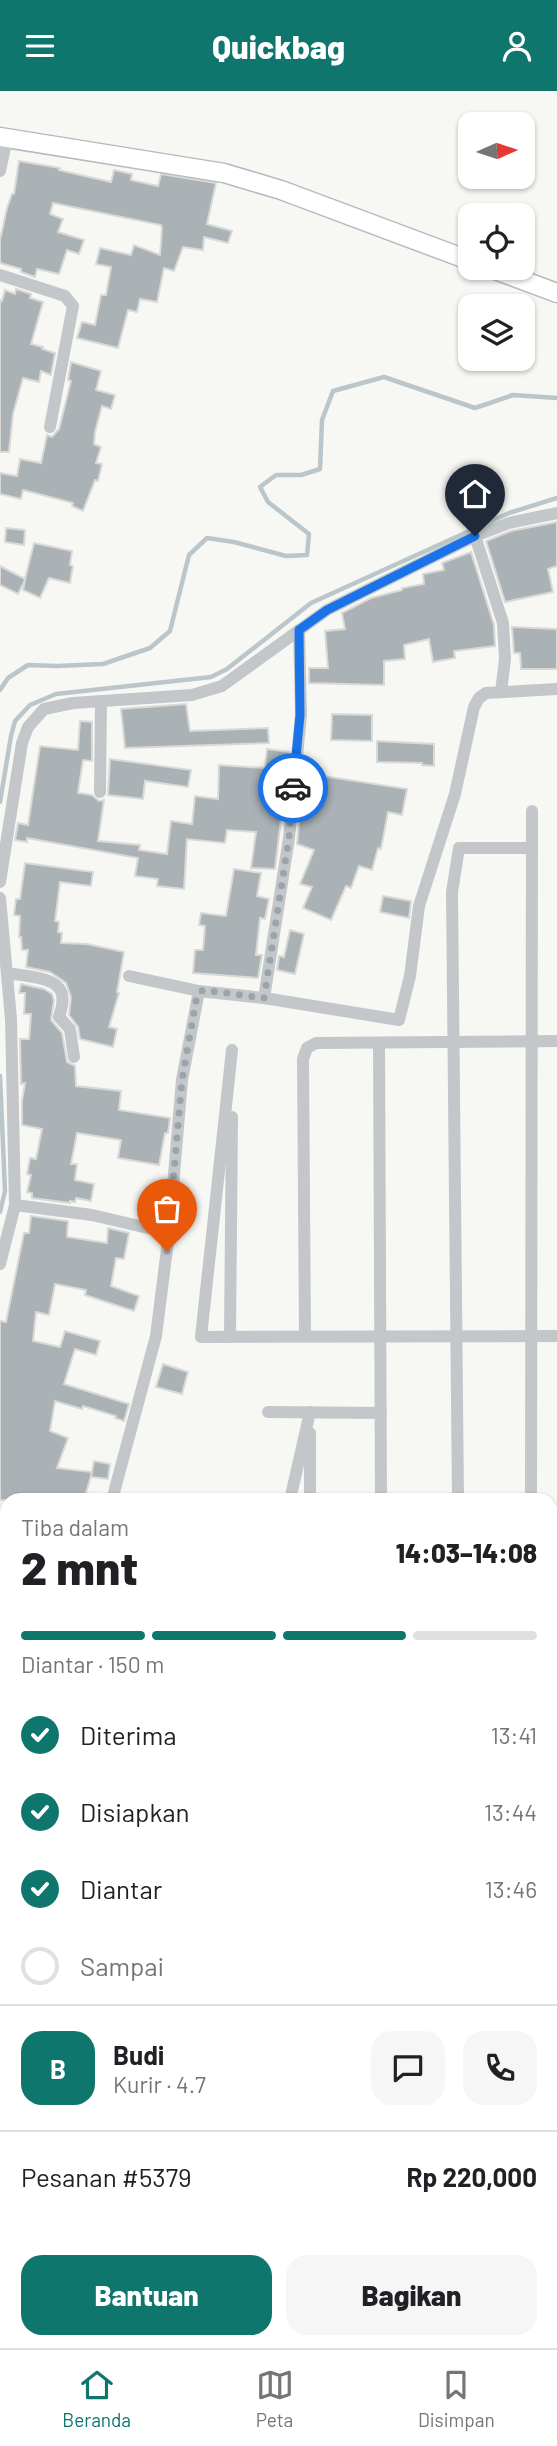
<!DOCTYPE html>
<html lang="id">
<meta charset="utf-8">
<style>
body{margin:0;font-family:Barlow,sans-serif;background:#f6f6f6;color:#202124;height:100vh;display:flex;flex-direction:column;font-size:26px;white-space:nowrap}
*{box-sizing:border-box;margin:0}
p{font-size:23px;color:#757577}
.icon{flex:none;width:38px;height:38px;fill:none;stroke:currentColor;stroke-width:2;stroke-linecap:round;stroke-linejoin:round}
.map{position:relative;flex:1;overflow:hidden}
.panel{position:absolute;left:0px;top:1402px;width:558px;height:856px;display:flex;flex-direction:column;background:#fff;border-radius:21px 21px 0 0;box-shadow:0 2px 5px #0004}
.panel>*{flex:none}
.needle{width:46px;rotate:87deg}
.fabs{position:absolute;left:458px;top:21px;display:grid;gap:14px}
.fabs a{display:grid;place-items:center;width:77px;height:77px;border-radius:14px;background:#fff;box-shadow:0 2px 5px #0004;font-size:35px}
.pin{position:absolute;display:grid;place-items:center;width:60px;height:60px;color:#fff;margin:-72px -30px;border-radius:50% 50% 50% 0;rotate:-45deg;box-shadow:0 0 7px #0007}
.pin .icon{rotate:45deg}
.courier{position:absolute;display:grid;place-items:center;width:70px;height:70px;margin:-35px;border:5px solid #1a73e8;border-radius:50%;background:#fff;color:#222;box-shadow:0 2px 9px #0007}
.summary em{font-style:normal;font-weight:800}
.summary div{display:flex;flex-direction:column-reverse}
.summary{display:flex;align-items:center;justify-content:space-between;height:119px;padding:0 21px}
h1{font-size:46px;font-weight:800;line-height:52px}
.bar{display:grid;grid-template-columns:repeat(4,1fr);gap:10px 7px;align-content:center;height:84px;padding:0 21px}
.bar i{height:9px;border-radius:5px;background:#e0e0e0}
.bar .active{background:#0f766e}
.bar p{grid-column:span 4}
.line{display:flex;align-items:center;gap:18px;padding:0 21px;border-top:2px solid #e0e0e0}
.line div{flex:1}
.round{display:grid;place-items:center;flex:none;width:74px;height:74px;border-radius:21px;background:#f6f6f6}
ol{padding:0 21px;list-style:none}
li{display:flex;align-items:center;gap:21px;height:77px}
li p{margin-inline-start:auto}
li .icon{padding:7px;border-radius:50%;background:#0f766e;color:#fff;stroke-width:4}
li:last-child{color:#757577}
li i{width:38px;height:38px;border:4px solid #e0e0e0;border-radius:50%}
.cta{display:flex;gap:14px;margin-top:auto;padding:14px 21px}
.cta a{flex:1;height:80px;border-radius:21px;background:#0f766e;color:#fff;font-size:28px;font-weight:800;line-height:80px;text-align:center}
.cta a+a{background:#f6f6f6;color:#202124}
header{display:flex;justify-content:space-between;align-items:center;height:91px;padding:0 21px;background:#0f766e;color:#fff;font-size:32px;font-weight:800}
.tabs{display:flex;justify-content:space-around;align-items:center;height:98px;border-top:2px solid #e0e0e0;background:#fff;font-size:19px;color:#757577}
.tabs a{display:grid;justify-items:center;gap:4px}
.tabs .active{color:#0f766e}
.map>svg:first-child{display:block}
</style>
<header><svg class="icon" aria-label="menu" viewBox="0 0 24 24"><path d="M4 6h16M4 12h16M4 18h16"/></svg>Quickbag<svg class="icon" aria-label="person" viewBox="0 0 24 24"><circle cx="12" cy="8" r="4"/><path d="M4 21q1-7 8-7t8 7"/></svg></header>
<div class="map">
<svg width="557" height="2257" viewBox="0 0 557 2257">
<rect width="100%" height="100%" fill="#f7f7f4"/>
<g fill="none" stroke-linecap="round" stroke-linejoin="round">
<g stroke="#bac6ca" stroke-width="4.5">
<polyline points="0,599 8,587 28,574 57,575 103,573 150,557 170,540 189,464 207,447 234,451 286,465 307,464 309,443 268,411 260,396 276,384 301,384 320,378 322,329 333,300 384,286 475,317 513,304 557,307"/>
<polyline points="0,711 11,645 15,630 30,614 56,603 211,586 227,578 311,512 509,422 557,407"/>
<polyline points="0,985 5,1100 0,1121"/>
</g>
</g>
<g fill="#aab2b6" stroke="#d9d9d7" stroke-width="2">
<polygon points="19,70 60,77 59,79 111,91 114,79 132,83 131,89 158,95 161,83 216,92 207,133 232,140 228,152 204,146 203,159 183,156 174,180 164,177 157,211 140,208 137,221 128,219 118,257 77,247 82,231 95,234 101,204 106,204 111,176 96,173 100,157 131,164 134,154 160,164 162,137 161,134 53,112 50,123 63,128 58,141 84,149 79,163 67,159 59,183 37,178 35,186 21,181 21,178 0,172 0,149 7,117 12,103 14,103"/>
<polygon points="16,198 31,203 30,207 43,211 31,253 43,256 42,258 55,262 51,284 41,280 39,291 23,287 13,323 9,361 0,361 0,209 2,210 5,199 15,203"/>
<polygon points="71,271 101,280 96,299 115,304 111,318 102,315 95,341 94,353 101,356 96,372 102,373 98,390 95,389 83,420 72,415 73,412 23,399 21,408 0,403 0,382 17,385 20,368 41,372 47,344 52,346 59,338 71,290 68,289"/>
<polygon points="557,431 557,475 548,478 553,501 505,511 486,450 511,440"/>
<polygon points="6,437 25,439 24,454 5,451"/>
<polygon points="34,452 72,460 70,474 73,475 70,492 49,487 40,507 23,499 25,489 18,503 0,494 0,475 25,488"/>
<polygon points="471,461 494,534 495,555 454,560 455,567 433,571 429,548 404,554 405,568 384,570 384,594 309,592 309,577 328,577 325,540 345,538 342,522 371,507 402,499 402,497 424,493 423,483 444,479 442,472"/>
<polygon points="512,536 557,538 557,578 521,578 520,562 514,562"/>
<polygon points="186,613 190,640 268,637 269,652 125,657 121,618"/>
<polygon points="332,623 372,624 372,650 331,649"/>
<polygon points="80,630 92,631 92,670 83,669 78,702 92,704 99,710 104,709 98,750 140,754 139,759 167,763 171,730 192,733 195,705 218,708 219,674 265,677 267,658 289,661 275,778 251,777 256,741 227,739 225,752 187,748 184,798 157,795 158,788 135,785 138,767 27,747 27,751 15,749 18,732 28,734 40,655 78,659"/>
<polygon points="377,650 434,653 434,675 422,674 422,672 377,671"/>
<polygon points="110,668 191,679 188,696 145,690 143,708 108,704"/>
<polygon points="304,682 407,698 402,724 388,721 381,758 378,757 372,779 359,775 351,797 346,795 331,829 303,817 312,796 300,793 314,759 297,753"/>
<polygon points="25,772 93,781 91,795 60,791 55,830 59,831 58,841 62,842 61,852 87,853 124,861 117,901 119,902 109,936 117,938 113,956 80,948 78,936 69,924 71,906 66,892 50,881 26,876 28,859 22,859 21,846 19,846 20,825 14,824 16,808 20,808"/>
<polygon points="234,778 261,782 257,805 269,808 265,828 260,827 256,864 262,864 258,887 193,882 195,859 203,859 205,835 199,834 201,822 226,825"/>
<polygon points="383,805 411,810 409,827 380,821"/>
<polygon points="290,839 304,843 295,883 277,879 279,865 284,866"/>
<polygon points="21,893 44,898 52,903 54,909 51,929 62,942 67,971 75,975 76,995 121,1000 119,1019 170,1027 168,1042 165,1042 159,1074 118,1067 121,1049 77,1042 71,1073 77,1073 75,1089 94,1093 91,1110 76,1107 75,1111 70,1110 70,1112 32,1107 32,1102 27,1101 31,1084 27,1083 30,1067 36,1068 42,1038 22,1034 22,1010 25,992 21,993 20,948 29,948 31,923 24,923 25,902 19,902"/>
<polygon points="31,1125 68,1130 67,1146 107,1152 108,1137 129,1142 124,1168 116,1167 111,1195 139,1205 134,1220 85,1204 86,1199 55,1193 49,1224 36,1221 33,1250 60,1256 65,1240 100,1250 96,1264 75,1258 64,1293 129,1313 124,1330 115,1327 116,1325 83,1315 82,1318 55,1310 50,1340 68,1347 57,1377 92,1381 84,1409 52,1409 39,1405 37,1409 0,1409 0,1230 6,1231 24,1142 29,1142"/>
<polygon points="163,1273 188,1281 182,1303 156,1296"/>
<polygon points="94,1370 110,1373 108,1388 91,1386"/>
</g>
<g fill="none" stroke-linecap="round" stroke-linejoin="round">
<defs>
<g id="secondary">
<polyline points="0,46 224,82 281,99 471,170"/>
<polyline points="490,177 557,202"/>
<polyline points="551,1902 557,1891"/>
<polyline points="0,1969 7,1972"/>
</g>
</defs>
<use href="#secondary" stroke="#b5babe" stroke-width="21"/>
<g stroke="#c3c7ca" stroke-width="12">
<polyline points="0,80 7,47"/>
<polyline points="0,184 65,205 73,215 50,336"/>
<polyline points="475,445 503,532 505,568 501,601"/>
<polyline points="100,701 101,610"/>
<polyline points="0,791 22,652 28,636 44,618 73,612 192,604 222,595 327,519 475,445 509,432 557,422"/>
<polyline points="0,807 11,928 15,1114 0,1173"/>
<path d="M7,882C22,885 59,885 62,904C64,911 61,919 59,926L70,938L74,966"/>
<polyline points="129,885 199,900"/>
<polyline points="264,907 289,747 301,624 299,539"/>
<polyline points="379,952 381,1409"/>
<polyline points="232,959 201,1246 557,1245"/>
<polyline points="15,1114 92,1124 169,1142"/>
<polyline points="305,1245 303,968 307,957 316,952 557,950"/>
<polyline points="230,1246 232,1026"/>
<polyline points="268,1321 381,1322"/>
<polyline points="112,1409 156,1245 169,1142 182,989 199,900 264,907 399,929 410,885 419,815 455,703 474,616 479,607 486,602 557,598"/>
<polyline points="290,1409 310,1321"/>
<polyline points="310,1409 310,1342"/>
<polyline points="458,1409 452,801 459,757 532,757"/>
<polyline points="531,1409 532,720"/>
<path d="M0,1914C3,1872 1,1829 7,1787"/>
<polyline points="277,2250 296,2257"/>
<polyline points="4,2257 7,2241"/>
<polyline points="130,2257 132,2250"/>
<polyline points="385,2257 387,2250"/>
<polyline points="407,2257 410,2250"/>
</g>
<use href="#secondary" stroke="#fff" stroke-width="18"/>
</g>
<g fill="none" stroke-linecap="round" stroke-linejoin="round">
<polyline stroke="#99a4ab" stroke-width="7" stroke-dasharray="0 12.6" points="167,1160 182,989 197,904 203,899 264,907 289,747 293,697"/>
<polyline stroke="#1a73e8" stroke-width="9" points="293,697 300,624 299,539 327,519 475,445"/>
</g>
</svg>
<div class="fabs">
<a><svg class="needle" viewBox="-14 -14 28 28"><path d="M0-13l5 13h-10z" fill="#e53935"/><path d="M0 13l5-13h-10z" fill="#757577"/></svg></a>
<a><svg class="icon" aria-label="locate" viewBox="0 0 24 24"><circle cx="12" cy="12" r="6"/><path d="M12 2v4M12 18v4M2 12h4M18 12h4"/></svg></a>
<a><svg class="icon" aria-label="layers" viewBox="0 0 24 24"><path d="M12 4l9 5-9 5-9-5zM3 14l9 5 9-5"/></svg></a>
</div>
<div class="pin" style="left:167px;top:1160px;background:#ea580c"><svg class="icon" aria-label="bag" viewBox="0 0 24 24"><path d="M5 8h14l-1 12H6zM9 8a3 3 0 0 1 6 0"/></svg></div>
<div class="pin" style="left:475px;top:445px;background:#1f2937"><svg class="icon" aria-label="home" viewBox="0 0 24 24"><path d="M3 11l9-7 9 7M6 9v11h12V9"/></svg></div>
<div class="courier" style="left:293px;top:697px"><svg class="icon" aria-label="car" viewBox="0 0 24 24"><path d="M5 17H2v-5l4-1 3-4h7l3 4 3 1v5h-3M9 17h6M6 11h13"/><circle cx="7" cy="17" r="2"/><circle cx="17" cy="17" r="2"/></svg></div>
<section class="panel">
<div class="summary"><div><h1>2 mnt</h1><p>Tiba dalam</p></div><em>14:03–14:08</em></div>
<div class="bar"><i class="active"></i><i class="active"></i><i class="active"></i><i></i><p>Diantar · 150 m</p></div>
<ol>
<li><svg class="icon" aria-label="check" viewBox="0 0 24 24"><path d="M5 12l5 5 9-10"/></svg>Diterima<p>13:41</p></li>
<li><svg class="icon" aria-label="check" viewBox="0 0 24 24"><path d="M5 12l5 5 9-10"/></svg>Disiapkan<p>13:44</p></li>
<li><svg class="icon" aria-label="check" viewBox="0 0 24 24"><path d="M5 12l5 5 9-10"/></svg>Diantar<p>13:46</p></li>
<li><i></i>Sampai</li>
</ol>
<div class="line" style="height:126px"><b class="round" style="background:#0f766e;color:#fff">B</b><div><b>Budi</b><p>Kurir · 4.7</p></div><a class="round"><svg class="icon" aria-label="chat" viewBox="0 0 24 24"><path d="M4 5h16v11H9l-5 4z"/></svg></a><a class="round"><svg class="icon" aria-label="phone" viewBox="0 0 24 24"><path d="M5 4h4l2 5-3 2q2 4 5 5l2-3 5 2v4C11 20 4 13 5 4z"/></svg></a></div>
<div class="line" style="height:91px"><div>Pesanan #5379</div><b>Rp 220,000</b></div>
<div class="cta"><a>Bantuan</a><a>Bagikan</a></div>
</section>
</div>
<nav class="tabs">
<a class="active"><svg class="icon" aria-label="home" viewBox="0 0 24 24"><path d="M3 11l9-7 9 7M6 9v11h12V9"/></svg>Beranda</a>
<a><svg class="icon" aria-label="map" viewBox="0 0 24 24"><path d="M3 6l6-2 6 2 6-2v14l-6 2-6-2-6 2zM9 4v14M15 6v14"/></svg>Peta</a>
<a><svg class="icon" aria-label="saved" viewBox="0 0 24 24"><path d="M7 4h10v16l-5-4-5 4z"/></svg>Disimpan</a>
</nav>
